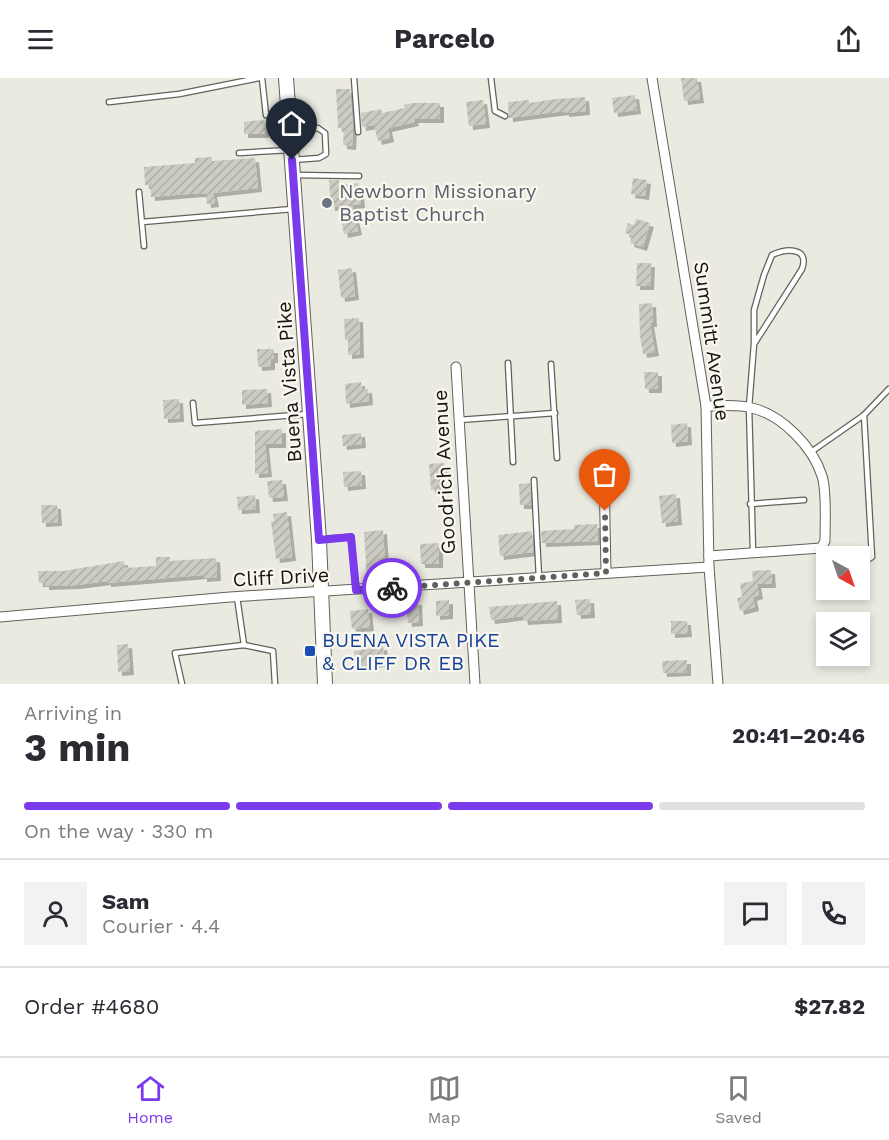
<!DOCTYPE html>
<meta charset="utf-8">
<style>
body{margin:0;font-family:"Work Sans",sans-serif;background:#f2f2f3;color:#2b2b33;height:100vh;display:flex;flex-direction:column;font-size:22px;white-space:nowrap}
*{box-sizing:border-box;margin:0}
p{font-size:20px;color:#7c7c81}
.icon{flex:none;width:33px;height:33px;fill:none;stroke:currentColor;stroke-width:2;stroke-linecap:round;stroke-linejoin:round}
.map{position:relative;height:606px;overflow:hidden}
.sheet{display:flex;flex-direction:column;background:#fff;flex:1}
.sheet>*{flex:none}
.needle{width:39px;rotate:140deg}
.fabs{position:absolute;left:816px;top:468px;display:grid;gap:12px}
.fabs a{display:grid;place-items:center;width:54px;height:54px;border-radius:0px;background:#fff;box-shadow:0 3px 9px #0003;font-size:30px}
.pin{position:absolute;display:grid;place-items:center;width:51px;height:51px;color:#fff;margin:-62px -26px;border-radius:50% 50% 50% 0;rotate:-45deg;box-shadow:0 0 6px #0007}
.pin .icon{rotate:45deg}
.courier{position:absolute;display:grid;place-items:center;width:60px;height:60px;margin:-30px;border:4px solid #7c3aed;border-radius:50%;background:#fff;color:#222;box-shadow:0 2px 8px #0007}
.headline em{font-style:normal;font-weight:700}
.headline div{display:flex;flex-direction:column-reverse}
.headline{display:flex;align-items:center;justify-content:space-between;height:102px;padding:0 24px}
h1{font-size:39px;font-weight:700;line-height:45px}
.bar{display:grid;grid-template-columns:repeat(4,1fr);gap:9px 6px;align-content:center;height:72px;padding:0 24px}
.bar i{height:8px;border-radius:4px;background:#e1e1e2}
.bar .selected{background:#7c3aed}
.bar p{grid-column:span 4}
.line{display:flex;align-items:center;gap:15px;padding:0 24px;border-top:2px solid #e1e1e2}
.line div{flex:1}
.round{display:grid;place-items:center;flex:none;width:63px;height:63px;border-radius:0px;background:#f2f2f3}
header{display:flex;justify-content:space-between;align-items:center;height:78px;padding:0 24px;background:#fff;font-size:27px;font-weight:700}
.tab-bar{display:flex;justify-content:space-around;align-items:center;height:84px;border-top:2px solid #e1e1e2;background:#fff;font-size:16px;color:#7c7c81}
.tab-bar a{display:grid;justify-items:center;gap:3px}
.tab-bar .selected{color:#7c3aed}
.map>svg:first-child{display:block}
</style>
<header><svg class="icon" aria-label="menu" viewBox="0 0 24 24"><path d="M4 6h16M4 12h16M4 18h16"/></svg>Parcelo<svg class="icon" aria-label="share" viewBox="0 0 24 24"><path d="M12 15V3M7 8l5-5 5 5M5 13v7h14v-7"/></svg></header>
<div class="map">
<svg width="889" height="606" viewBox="0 0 889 606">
<defs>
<pattern id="building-hatch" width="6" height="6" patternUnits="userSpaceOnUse" patternTransform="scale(1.5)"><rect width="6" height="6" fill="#cccbc2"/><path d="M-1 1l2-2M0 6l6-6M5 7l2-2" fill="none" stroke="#aeaea6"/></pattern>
<filter id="shadow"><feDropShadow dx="4" dy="4" stdDeviation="0" flood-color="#0004"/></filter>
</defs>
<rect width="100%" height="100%" fill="#ebeae1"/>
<g fill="url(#building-hatch)" filter="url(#shadow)">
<polygon points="681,0 697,0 700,21 684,23"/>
<polygon points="336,11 350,11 353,50 352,68 343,67 344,50 338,50"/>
<polygon points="635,17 637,32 614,35 612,20"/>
<polygon points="585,19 586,33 565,35 565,33 509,40 508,24 529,22 529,25 556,21"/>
<polygon points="483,22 486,46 469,48 466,24"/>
<polygon points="412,25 440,25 440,41 414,41 415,44 388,50 390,60 378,63 374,47 362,49 361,35 381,31 382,35 405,30 404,27"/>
<polygon points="261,42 265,43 265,56 244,56 244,44"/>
<polygon points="212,79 212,83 255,80 258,110 213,115 215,125 207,126 206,116 200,115 151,119 150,107 145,107 144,89 195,85 195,80"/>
<polygon points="633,100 647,102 645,118 631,116"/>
<polygon points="329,102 339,102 339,107 359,105 361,126 352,127 358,153 344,156 338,128 331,129"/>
<polygon points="636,141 650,145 643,169 630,165 632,157 625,155 628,145 634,147"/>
<polygon points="637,185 651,185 650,208 636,208"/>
<polygon points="352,190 355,218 341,220 338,192"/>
<polygon points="652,225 653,245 650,245 655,274 643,276 640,258 639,226"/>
<polygon points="359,240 360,276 348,277 348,262 345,262 344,241"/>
<polygon points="257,271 274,271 274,281 271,281 271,288 258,289"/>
<polygon points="644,294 658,294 658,311 645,311"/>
<polygon points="361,304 362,312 368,311 369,323 346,326 345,306"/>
<polygon points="267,311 268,325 242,327 242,312"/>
<polygon points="179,321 180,340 164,341 163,322"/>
<polygon points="687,345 688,363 672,365 671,347"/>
<polygon points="282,351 282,366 265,366 268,395 255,396 255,353"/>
<polygon points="361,355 362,366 343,368 342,357"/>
<polygon points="444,385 445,400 439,401 439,411 431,412 429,386"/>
<polygon points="361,393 362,407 344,409 343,394"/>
<polygon points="282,402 284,419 269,420 267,403"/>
<polygon points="530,405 531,427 520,427 519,406"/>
<polygon points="676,416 678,443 662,445 659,418"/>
<polygon points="255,417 256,431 238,432 237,419"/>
<polygon points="41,427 57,427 58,444 42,445"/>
<polygon points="287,434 292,479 276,481 271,444 274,443 273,436"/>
<polygon points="597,446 598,463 542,465 541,453 574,451 574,447"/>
<polygon points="383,452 386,499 367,501 364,454"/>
<polygon points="532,453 533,474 500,478 498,457"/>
<polygon points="439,465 439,486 421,486 420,466"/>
<polygon points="156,479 170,479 170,483 216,480 217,499 203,500 203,497 107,505 107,503 77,507 45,508 45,505 39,505 38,493 63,493 124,483 125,490 156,488"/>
<polygon points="771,492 772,506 757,506 759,517 753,519 755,529 740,533 737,520 742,519 740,506 753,503 752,493"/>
<polygon points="590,521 591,536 577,537 575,522"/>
<polygon points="449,522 449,537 436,538 436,523"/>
<polygon points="418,523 419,544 408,545 406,524"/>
<polygon points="557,523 558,541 524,543 523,538 491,542 489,529"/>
<polygon points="368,531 370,549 352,551 350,533"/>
<polygon points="671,543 687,543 688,555 671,556"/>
<polygon points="128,566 130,593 118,594 117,567"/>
<polygon points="383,568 385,584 356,589 354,573"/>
<polygon points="687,582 687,594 663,595 662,583"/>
</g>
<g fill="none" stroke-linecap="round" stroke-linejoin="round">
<defs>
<g id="service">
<polyline points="262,0 266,37 286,36"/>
<polyline points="354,0 358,54"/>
<polyline points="491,0 495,33 505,38"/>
<polyline points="109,24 179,16 259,0"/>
<polyline points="239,75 290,72"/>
<polyline points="292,82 319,80 326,76 325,55 318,50 293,51"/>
<polyline points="296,97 359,98"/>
<polyline points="139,114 144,168"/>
<polyline points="142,144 293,131"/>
<polyline points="508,285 513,384"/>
<polyline points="551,286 557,380"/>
<polyline points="193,325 195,345 308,336"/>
<polyline points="459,342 555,335"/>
<polyline points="811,374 864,337 889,311"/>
<polyline points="534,402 539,500"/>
<polyline points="750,426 804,422"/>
<polyline points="322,461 351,459 356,512"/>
<polyline points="821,470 834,478"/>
<path d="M753,474L749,329L754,266L802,191C810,168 785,171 772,177L764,197L754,232V266"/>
<polyline points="860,486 872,479 864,337"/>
<polyline points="237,519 244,567"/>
<polyline points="182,606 175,575 244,567 273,573 275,606"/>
</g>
<g id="minor">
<polyline points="652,0 706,328 709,489 718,606"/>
<polyline points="456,289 475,606"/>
<path d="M706,328C721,328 738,326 752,330C782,337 813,369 822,398C827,413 825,445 825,463L821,470L709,478"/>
<polyline points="604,392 606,495"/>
<polyline points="0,539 230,519 709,489"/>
</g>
<polyline id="secondary" points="286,0 319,462 325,606"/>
</defs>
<use href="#service" stroke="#63615a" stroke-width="7"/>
<use href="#minor" stroke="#63615a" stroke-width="11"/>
<use href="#secondary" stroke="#63615a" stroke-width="16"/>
<use href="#service" stroke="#fff" stroke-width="4.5"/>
<use href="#minor" stroke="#fff" stroke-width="9"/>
<use href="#secondary" stroke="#fff" stroke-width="14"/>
</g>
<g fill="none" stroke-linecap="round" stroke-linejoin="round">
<polyline stroke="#61605b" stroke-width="6" stroke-dasharray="0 10.8" points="392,510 606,495 605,433"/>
<polyline stroke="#7c3aed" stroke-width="8" points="292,82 319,462 351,459 356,512 392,510"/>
</g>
<circle fill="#6b7280" stroke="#f9f7ef" stroke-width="2" cx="327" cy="125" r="6"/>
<rect fill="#1a4fb4" stroke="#f9f7ef" stroke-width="2" x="304" y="567" width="12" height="12" rx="3"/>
<g text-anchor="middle" stroke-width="4.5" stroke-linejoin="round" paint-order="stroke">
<g font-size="20" fill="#5b616d" stroke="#f9f7ef" text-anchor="start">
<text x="339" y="120">Newborn Missionary<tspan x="339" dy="23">Baptist Church</tspan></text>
</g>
<g font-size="20" fill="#171613" stroke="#f9f7ef">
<text transform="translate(712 263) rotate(82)" y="7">Summitt Avenue</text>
<text transform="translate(289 304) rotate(-94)" y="7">Buena Vista Pike</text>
<text transform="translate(444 394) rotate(-93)" y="7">Goodrich Avenue</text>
<text transform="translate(281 499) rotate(-3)" y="7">Cliff Drive</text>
</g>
<g font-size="20" fill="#164399" stroke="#f9f7ef" text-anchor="start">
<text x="322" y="569">BUENA VISTA PIKE<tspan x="322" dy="23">&amp; CLIFF DR EB</tspan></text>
</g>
</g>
</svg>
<div class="fabs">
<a><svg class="needle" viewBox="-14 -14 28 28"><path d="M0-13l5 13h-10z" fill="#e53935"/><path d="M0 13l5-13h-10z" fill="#7c7c81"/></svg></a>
<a><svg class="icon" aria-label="layers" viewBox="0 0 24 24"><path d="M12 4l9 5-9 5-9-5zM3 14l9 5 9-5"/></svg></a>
</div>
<div class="pin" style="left:605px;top:433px;background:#ea580c"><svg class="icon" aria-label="bag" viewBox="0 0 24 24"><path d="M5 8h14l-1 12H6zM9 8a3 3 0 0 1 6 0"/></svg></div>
<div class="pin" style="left:292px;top:82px;background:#1f2937"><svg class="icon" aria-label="home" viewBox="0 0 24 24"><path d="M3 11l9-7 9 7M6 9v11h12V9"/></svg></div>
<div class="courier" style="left:392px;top:510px"><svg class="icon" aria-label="bike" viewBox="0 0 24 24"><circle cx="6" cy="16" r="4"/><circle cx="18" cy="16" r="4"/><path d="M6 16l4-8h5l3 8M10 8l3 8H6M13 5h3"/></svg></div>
</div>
<section class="sheet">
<div class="headline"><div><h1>3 min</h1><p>Arriving in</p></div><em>20:41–20:46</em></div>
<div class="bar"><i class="selected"></i><i class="selected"></i><i class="selected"></i><i></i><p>On the way · 330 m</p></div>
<div class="line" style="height:108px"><a class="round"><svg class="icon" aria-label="person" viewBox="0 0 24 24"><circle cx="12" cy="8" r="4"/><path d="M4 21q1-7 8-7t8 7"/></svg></a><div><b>Sam</b><p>Courier · 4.4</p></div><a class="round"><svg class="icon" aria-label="chat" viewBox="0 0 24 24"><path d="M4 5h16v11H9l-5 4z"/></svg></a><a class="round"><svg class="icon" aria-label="phone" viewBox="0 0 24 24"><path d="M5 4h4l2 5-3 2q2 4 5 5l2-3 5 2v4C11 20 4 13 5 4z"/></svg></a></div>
<div class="line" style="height:78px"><div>Order #4680</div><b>$27.82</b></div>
</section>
<nav class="tab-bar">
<a class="selected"><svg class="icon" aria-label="home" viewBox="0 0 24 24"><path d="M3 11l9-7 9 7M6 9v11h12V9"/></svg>Home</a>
<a><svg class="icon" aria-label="map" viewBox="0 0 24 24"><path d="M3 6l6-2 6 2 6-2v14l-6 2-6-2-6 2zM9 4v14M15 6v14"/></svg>Map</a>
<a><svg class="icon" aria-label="saved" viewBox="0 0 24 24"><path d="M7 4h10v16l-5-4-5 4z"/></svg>Saved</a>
</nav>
